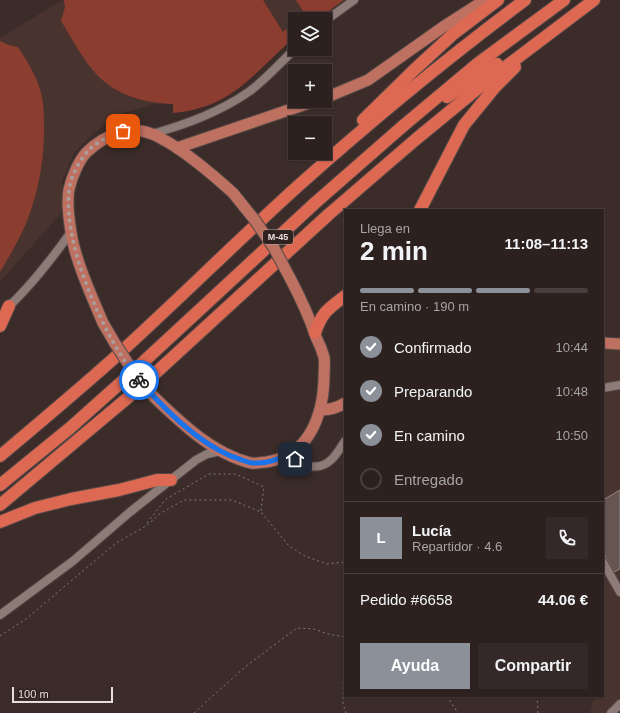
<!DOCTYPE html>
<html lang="es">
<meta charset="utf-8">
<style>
body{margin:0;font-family:Helvetica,sans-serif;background:#342928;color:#f1f3f6;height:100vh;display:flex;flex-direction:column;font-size:15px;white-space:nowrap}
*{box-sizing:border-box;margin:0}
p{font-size:13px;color:#a6a3a4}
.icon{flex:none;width:22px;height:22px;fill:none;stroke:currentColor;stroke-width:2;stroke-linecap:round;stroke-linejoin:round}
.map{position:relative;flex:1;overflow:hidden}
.side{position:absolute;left:344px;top:209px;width:260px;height:488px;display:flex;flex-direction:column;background:#2c211f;border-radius:0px;box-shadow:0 1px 3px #0004,0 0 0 1px #483e3d}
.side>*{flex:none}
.buttons{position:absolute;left:288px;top:12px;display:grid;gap:8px}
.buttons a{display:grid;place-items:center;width:44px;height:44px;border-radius:0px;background:#2c211f;box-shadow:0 1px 3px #0004,0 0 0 1px #483e3d;font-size:20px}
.scale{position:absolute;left:12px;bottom:10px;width:101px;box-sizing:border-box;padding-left:4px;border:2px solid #e7dddb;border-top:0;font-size:11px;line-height:14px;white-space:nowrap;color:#e7dddb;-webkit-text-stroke:3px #30221f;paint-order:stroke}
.pin{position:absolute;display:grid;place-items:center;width:34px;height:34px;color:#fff;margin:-17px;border-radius:8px;box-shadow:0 2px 6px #0006}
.courier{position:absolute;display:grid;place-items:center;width:40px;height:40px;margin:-20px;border:3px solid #1a73e8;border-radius:50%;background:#fff;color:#222;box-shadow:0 1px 5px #0007}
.headline em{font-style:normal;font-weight:700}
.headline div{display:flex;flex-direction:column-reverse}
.headline{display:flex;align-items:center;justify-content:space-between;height:68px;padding:0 16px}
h1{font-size:26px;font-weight:700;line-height:30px}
.bar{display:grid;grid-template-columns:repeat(4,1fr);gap:6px 4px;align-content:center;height:48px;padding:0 16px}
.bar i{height:5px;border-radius:3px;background:#483e3d}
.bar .on{background:#8c9099}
.bar p{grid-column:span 4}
.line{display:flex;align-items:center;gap:10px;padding:0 16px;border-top:1px solid #483e3d}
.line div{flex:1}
.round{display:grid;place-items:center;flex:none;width:42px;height:42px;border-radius:0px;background:#342928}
ol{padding:0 16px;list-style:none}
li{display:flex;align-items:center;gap:12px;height:44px}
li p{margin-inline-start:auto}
li .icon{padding:4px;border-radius:50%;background:#8c9099;color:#fff;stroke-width:4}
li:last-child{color:#a6a3a4}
li i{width:22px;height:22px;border:2px solid #483e3d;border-radius:50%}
.button{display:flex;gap:8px;margin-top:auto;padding:8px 16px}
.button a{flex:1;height:46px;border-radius:0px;background:#8c9099;color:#fff;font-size:16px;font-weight:700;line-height:46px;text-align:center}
.button a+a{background:#342928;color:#f1f3f6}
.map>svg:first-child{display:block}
</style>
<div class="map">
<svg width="620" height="713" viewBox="0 0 620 713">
<rect width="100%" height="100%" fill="#3b2c29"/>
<g fill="#48332e">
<polygon points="62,0 323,0 299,19 295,19 295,23 283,33 173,104 156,104 123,113 94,133 74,153 62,181 62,212 0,282 0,38"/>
<polygon points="603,350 620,350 620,713 590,713 595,696 603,696"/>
</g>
<g fill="#8b3d2f">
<path d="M64,0H263L283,32L286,29C290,35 290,39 286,45C249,79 228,108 173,113V104C144,103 118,96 97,75C83,60 72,39 61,21L65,7Z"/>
<polygon points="296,0 344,0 318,19 303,19 301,18 305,14"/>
<path d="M0,41L9,45L18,47C27,61 37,76 41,93C44,104 44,117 44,129C44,155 40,182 32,207C25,230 12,252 0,272Z"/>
</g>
<polygon fill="#665652" stroke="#998783" points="620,490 620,569 614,572 603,552 603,500"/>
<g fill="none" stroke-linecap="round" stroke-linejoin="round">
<defs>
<g id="minor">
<polyline points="325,21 354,0"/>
<path d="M152,134C187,124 220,112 250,91C266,79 280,63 295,49"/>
<path d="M6,309C30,287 51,260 71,232"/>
<polyline points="603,388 620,385"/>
<path d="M291,453C301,467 319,472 332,459C337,454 341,447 345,441"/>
<polyline points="603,562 620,592"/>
<polyline points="0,615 73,561 130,512 196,460 207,454 221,451"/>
<polyline points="611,713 620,704"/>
</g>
<g id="major">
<polyline points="325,98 368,80 443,27 485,0"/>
<polyline points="177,148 315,101"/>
<path d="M103,323C92,297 75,260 71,232C69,220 67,200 69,189C72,177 79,159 88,151C105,135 130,125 152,134C157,135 161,139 166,141C190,155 212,174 233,193"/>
<polyline points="603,343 620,344"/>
<path d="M154,397C181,423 213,454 251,463C256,464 261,462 266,462C309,456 323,416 324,378C324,371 325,363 324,357C322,350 319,343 316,337C309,316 300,297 290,278"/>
<path d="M321,410C330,410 337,408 345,403"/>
</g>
<g id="highway">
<polyline points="447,97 497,64"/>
<polyline points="363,120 414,70 452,35 498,0"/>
<polyline points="420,210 464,125 495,87 515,67"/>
<polyline points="0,326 9,306"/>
<path d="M315,333C322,312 328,309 345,296"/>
<path d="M0,456C38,424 75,393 112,360C175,303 235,243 298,186C371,121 446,59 525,0"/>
<polyline points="0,485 70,428 126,378 315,203 403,126 477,64 564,0"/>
<polyline points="0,505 137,390 328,215 415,140 488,80 594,0"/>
<polyline points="0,522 35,508 71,499 119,490 157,480 171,480"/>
</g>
</defs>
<use href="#minor" stroke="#544846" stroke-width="10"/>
<use href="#major" stroke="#544846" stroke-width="13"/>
<use href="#highway" stroke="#544846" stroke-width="14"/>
<g stroke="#857875" stroke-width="1" stroke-dasharray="2 3" stroke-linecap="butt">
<polyline points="147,523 166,499 209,474 236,474 264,487 261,511"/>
<polyline points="345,632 344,637 343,704 346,713"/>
<polyline points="0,636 26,619 116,543 146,526 161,513 184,500 232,500 261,512 289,546 305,556 327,564 345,562"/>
<polyline points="447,696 458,713"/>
<polyline points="537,696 538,713"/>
<polyline points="194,713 245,667 297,628 314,629 328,634 345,637"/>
</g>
<use href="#minor" stroke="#8d7b77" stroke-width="8"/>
<use href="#major" stroke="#be7061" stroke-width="11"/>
<use href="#highway" stroke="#de6953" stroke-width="12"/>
<defs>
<g id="major-bridge">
<polyline points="233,193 254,219 274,248 290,278"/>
<path d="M103,323C118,350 134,374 154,397"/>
</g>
</defs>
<use href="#major-bridge" stroke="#544846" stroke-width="13" stroke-linecap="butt"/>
<use href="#major-bridge" stroke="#be7061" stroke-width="11"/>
</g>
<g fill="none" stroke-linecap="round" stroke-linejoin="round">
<path stroke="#ab9f9d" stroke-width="4" stroke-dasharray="0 7.2" d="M123,131C111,136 95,142 87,152C78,163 70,178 69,191C63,245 104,339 139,380"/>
<path stroke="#1a73e8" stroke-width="5" d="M139,380C164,409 204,449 242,460C245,461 250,463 253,463C267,464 280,459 291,453L295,459"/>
</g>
<g text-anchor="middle" stroke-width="3.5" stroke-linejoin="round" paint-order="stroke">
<rect fill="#30221f" stroke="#b0a5a3" stroke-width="1" x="263" y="230" width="30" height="14" rx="3"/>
<g font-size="9" font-weight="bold" fill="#e7dddb">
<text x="278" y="240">M-45</text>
</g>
</g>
</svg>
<div class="buttons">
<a><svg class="icon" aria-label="layers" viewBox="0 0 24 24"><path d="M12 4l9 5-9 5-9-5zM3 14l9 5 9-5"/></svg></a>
<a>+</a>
<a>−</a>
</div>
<div class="scale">100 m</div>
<div class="pin" style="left:123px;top:131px;background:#ea580c"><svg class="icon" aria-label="bag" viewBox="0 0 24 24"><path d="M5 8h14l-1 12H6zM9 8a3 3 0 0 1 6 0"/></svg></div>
<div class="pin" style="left:295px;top:459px;background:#1f2937"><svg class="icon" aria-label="home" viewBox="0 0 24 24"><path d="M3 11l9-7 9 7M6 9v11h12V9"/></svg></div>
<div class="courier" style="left:139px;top:380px"><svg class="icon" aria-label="bike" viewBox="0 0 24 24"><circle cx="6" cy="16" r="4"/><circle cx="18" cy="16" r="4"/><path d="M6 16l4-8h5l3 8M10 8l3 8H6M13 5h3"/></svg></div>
<section class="side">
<div class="headline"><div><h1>2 min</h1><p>Llega en</p></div><em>11:08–11:13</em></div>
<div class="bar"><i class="on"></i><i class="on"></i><i class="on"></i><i></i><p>En camino · 190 m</p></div>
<ol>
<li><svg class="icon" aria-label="check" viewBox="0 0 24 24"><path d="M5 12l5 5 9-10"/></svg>Confirmado<p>10:44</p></li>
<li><svg class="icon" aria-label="check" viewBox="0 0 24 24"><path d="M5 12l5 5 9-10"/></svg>Preparando<p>10:48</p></li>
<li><svg class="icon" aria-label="check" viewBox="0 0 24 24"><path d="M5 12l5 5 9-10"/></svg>En camino<p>10:50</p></li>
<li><i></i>Entregado</li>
</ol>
<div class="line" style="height:72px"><b class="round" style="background:#8c9099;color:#fff">L</b><div><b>Lucía</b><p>Repartidor · 4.6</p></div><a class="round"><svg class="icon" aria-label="phone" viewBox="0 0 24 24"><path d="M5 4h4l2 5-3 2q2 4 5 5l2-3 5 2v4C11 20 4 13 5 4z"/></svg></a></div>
<div class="line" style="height:52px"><div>Pedido #6658</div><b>44.06 €</b></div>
<div class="button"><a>Ayuda</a><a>Compartir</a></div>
</section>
</div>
